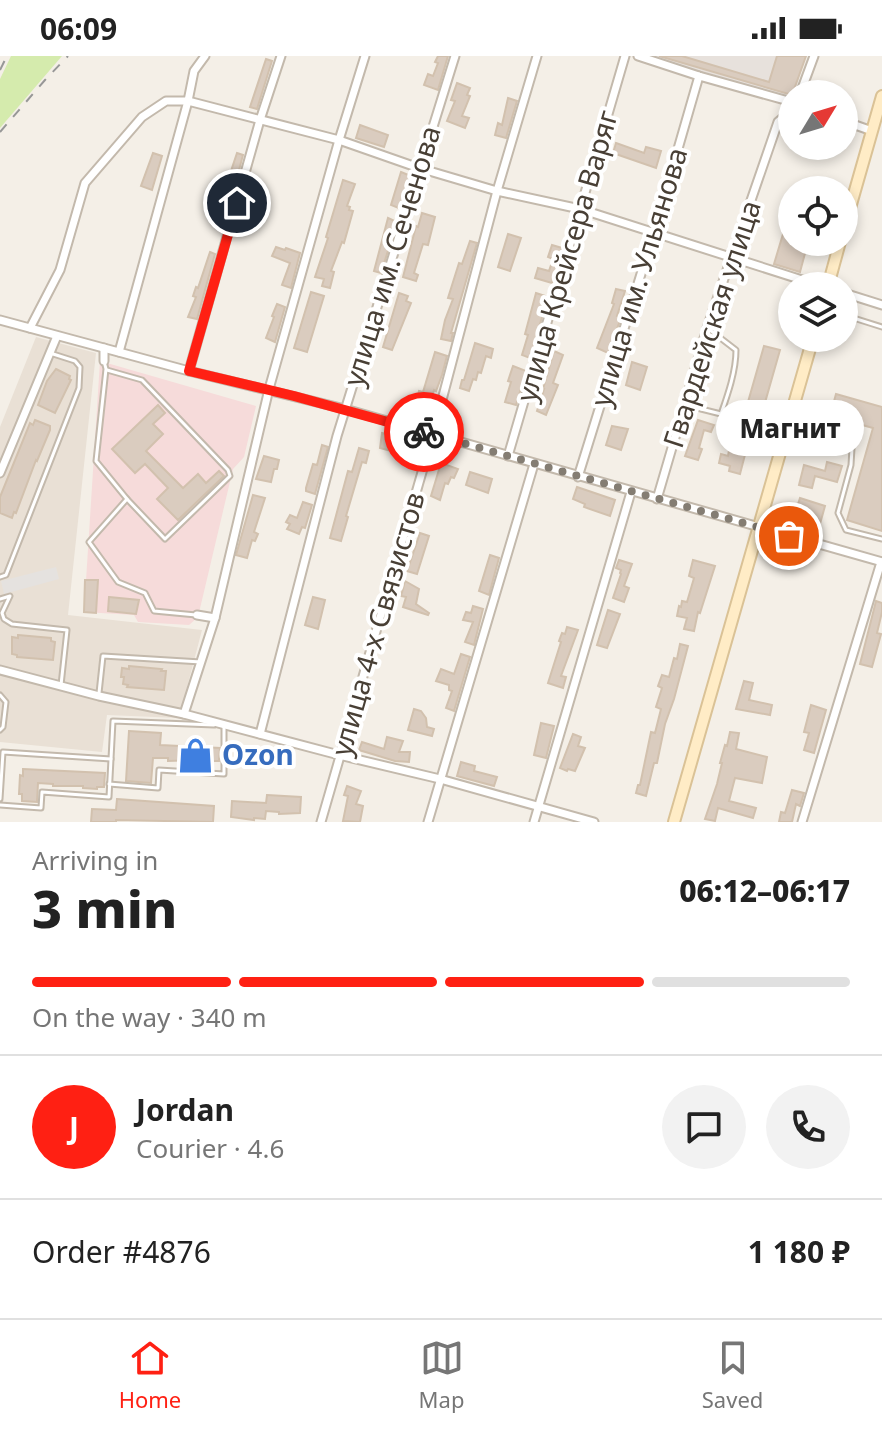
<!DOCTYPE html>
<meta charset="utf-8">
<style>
body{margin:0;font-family:"Noto Sans",sans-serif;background:#f2f2f2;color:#222;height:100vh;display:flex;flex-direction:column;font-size:30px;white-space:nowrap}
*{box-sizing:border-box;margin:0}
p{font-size:26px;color:#767676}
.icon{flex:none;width:44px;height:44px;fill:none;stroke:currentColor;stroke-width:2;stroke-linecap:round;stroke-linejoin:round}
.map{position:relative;height:766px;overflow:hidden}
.sheet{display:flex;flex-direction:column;background:#fff;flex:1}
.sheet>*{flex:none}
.needle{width:52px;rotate:52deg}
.buttons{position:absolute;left:778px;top:24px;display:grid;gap:16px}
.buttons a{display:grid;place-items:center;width:80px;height:80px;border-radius:50%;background:#fff;box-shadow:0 4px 12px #0003;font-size:40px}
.pin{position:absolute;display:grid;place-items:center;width:68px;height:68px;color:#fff;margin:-34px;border:4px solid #fff;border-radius:50%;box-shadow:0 2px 8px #0007}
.courier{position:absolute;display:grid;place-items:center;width:80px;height:80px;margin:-40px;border:6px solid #ff2013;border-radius:50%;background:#fff;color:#222;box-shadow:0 2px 10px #0007}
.bubble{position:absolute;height:56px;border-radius:28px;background:#fff;box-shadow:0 4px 12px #0003;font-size:26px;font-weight:800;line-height:56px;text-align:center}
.head em{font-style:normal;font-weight:800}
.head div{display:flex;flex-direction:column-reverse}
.head{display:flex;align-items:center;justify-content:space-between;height:136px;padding:0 32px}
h1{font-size:52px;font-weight:800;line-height:60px}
.bar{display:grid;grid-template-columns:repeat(4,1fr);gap:12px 8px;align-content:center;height:96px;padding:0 32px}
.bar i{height:10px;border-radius:6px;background:#e0e0e0}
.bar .selected{background:#ff2013}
.bar p{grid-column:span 4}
.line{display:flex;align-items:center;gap:20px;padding:0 32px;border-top:2px solid #e0e0e0}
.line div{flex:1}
.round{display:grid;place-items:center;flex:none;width:84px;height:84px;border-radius:42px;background:#f2f2f2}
.status{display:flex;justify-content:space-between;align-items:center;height:56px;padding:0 40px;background:#fff;direction:ltr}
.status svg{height:22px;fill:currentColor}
.dock{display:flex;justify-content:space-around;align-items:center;height:112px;border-top:2px solid #e0e0e0;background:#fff;font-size:22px;color:#767676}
.dock a{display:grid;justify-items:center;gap:4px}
.dock .selected{color:#ff2013}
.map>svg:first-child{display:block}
</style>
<div class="status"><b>06:09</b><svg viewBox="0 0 49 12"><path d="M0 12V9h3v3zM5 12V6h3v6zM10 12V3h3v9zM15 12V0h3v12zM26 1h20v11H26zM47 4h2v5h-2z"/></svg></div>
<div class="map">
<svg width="882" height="766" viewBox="0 0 882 766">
<rect width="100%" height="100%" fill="#f4efe7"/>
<polygon fill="#e9e0d5" points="36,281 96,297 68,559 202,574 179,662 107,659 102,696 0,686 0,371"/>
<polygon fill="#e7e1dc" points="649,0 806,0 794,38 792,38 792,43"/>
<polygon fill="#f6dbda" points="100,305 256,350 244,401 233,413 198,561 189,569 138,566 134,559 84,556"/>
<polygon fill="#d5ebad" points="11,0 62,0 0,72 0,23"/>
<polygon fill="#e5e2df" points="56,511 59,523 4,538 1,525"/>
<g fill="#daccbf" stroke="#d2c1ae" stroke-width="2">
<polygon points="438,0 448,0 438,34 424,29 428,18 433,20 438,7 435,6"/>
<polygon points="659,0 682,0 769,26 777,0 806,0 792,39"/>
<polygon points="266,3 272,5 257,53 250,51"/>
<polygon points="457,27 470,32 467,39 470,40 462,60 469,62 465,72 447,65 455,45 451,44"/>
<polygon points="508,42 517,45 506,82 495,79 498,67 502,69"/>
<polygon points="360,69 388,79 384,91 356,82"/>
<polygon points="616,87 644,97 646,91 661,95 656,112 613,97"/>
<polygon points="153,97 162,100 152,134 141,130"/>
<polygon points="237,97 243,99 233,137 224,133 226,128 220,126 222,119 229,121"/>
<polygon points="401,116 411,120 401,153 391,149"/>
<polygon points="343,124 355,128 347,150 350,151 349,154 353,155 344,187 342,186 331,215 334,216 330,232 322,230 324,223 315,221 328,182 326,181"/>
<polygon points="422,157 435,161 428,189 423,188 414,217 418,219 416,225 403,221 416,170 418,171"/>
<polygon points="388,162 397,166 381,217 374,215"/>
<polygon points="508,178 521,182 510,215 498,211"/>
<polygon points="783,178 792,181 792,186 808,186 800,216 774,208"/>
<polygon points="470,185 477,187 451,277 453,277 451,285 441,283 445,264 453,243 448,242 459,207 462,208"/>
<polygon points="552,189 562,192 552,227 535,222 538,212 549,215 553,203 548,201"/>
<polygon points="276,191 285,194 286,192 300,197 291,232 282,229 290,207 272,200"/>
<polygon points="210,196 215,198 197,263 188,261 196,241 193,240 196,231 198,232"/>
<polygon points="616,233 625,235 617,260 621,262 608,297 597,292 614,248 612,247"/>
<polygon points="311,236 324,240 307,296 294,292"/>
<polygon points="399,237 408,240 406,245 411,247 392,294 383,291"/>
<polygon points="536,237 548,241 530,302 522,299 528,279 525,278"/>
<polygon points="277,248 285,251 275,286 266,282 274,261 272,260"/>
<polygon points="475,287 493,293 491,302 486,300 481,317 478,316 476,324 473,323 469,335 460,332 462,324 464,324"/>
<polygon points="764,290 780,294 756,378 753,377 748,387 740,418 729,415 730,410 719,407 721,398 728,400 729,394 734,395 736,390 738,390 743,374 740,374"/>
<polygon points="554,295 563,299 553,327 558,329 546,359 537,355 544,333 543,333"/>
<polygon points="435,296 447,300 442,319 436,335 434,334 428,354 430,355 426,368 412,363 419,335 423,336"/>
<polygon points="632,306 647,311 640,334 626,329"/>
<polygon points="513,310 526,315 516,349 505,346 511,326 508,325"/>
<polygon points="56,313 70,320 69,323 71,324 55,357 38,349 47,325"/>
<polygon points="836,338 882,351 882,475 847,464 873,372 830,360"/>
<polygon points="158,349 165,357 153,368 163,378 146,395 183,432 198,418 206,427 219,415 224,420 178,464 157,443 168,432 145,408 135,417 112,393"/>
<polygon points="35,364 50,370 50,374 37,405 36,404 16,457 14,456 12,462 0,457 0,441 30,367 33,369"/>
<polygon points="698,364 714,369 711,376 704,374 699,392 702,393 698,404 685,400"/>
<polygon points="612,370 628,373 621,394 606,389"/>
<polygon points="382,377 420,387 417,395 397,388 395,396 380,392"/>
<polygon points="322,389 328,391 315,438 306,435 306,432 313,408 317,409"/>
<polygon points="359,392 369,395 366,407 362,406 346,460 348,461 341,485 330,482 348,415 352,416"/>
<polygon points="264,400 279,404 277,413 274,413 271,426 256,423"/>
<polygon points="827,406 842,410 837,426 815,420 812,432 799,429 804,409 825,415"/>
<polygon points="441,407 458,413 454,422 451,421 448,428 445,427 440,444 431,440"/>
<polygon points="470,416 492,423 488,437 466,429"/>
<polygon points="577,431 615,444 610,460 584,451 585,448 573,443"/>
<polygon points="253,439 265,442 254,476 258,478 255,485 252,484 247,502 236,499"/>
<polygon points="800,442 825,450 818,475 792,467"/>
<polygon points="303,446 312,449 305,472 302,471 299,478 287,473 290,468 286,466 290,459 297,462"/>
<polygon points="420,477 429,480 417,518 407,515"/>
<polygon points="490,499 499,502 489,539 479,535"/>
<polygon points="619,504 632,508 624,530 629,532 624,546 613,542 621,518 620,517 621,514 616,512"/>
<polygon points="693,504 715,510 700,557 698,556 694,575 684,573 687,562 677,560 679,550 681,551 682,545 687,546 694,522 689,520"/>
<polygon points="85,524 98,524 96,557 84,556"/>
<polygon points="405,525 419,533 416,548 429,557 428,559 403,551 406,541 401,540"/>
<polygon points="109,541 139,544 136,558 108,555"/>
<polygon points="313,541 325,544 318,573 305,569"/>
<polygon points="876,545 882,547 882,556 877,577 881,578 872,611 860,608"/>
<polygon points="473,550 483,553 474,589 465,586 473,566 463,564 466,556 471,557"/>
<polygon points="608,554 620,558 607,592 597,589"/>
<polygon points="567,571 578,574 561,620 566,621 563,632 548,627 561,586 559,585 562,577 565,578"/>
<polygon points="18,579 51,582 51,585 55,586 53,604 17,601 17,599 12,598 12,581 18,582"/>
<polygon points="680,588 688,590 674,643 665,668 657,707 654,707 646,740 636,737 638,729 640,729 651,676 655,677 661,653 656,651 662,632 658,630 662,619 669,621 674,602 677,603"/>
<polygon points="461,598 470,601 454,655 446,652 452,635 449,634 449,629 436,625 441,613 454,618"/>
<polygon points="129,610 162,613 161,615 166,615 164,634 127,631 128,629 123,628 124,621 121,621 122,612 129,613"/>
<polygon points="744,625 753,627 749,644 772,649 770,659 736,653"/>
<polygon points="811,649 826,654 814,697 804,694 809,677 804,676"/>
<polygon points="414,653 421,655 426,662 427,671 434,673 432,680 408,674"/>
<polygon points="541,667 554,670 546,702 534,699"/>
<polygon points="129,675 161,677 160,689 220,692 219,705 212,705 212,707 198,707 198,704 168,705 168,702 153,702 151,727 126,725"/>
<polygon points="730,676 739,677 736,693 767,701 762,727 735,722 729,745 756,752 753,762 718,752 715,765 705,763 717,728 722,707 720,707 725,689 727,690"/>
<polygon points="573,678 581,681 578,690 585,692 575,715 568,713 567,715 560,712"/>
<polygon points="387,681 403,685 399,696 410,696 409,706 395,705 359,694 362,686 384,693"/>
<polygon points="461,706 475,710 474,715 497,721 494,730 457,720"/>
<polygon points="23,713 105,717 104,731 97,731 97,733 83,732 83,730 53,730 53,728 38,727 37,746 22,745 22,738 19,738 20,719 23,720"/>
<polygon points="347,730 361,735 356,748 363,750 360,766 343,765 348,740 344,739"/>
<polygon points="792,734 804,737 800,750 796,748 792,766 779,766 781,756 785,757"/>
<polygon points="267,739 301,741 300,757 279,758 279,756 266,755 265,763 254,762 254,764 231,761 232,745 266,747"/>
<polygon points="117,743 214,750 213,766 116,764 116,766 91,766 92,753 116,754"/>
</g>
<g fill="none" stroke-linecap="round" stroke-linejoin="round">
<defs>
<g id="service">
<polyline points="844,259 882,271"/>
<polyline points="104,305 106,313 96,405 127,443 89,486 118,526 145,537 154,555 196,559"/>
<polyline points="107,314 142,324 228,414 230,420 165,483 127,443"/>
<path d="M685,349L721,358C728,338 736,315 736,294L710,274"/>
<polyline points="793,365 842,380 852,392 851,409 838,457 846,474 882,483"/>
<polyline points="0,521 6,519 79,332 80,311 75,305 50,297"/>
<polyline points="0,543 10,540 2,557 4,563 12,568 67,574 61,629"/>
<polyline points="99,637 103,600 201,606"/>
<polyline points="0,639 6,646 3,671 0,674"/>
<polyline points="109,728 158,732 159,714 224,718 224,670"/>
<polyline points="0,743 3,696 111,703"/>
<polyline points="0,749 41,752 42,736 109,741 113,665 214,669"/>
</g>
<g id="minor">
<polyline points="638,0 699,20 792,46"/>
<polyline points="800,38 814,0"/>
<polyline points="844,65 872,75"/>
<polyline points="844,237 882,249"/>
<polyline points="0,264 189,315 345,353 882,506"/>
<polyline points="30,272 60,214 85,127 142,61 166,45 188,45 339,84 419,112 497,135 580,153 821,230"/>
<polyline points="104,292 104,305"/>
<polyline points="119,296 188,45 194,15 205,0"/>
<polyline points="189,315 260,64 281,0"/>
<polyline points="508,400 625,0"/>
<polyline points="0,417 57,280"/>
<polyline points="578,421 654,176 699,20"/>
<polyline points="657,443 707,272 778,66 792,54"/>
<polyline points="197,559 215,562"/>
<polyline points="0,614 99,640 184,658 339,699 440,723 594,766"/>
<polyline points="184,658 215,562 269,333 339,84 365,0"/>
<polyline points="260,678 337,380 455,0"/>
<polyline points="321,766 433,378 497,135 537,0"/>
<polyline points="428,766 534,408"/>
<polyline points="534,766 631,436"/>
<polyline points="802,766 881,506"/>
</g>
<g id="secondary">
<polyline points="844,173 882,40"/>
<polyline points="828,230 840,186"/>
<polyline points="674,766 813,282"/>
</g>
</defs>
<use href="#service" stroke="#c3b9ac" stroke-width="7"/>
<use href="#minor" stroke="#c3b9ac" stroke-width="11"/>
<use href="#secondary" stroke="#dac296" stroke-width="14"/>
<use href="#service" stroke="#fff" stroke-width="3"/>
<use href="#minor" stroke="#fff" stroke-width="7"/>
<use href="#secondary" stroke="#ffecc6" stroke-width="10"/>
<g stroke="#979797" stroke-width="2" stroke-dasharray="10 10" stroke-linecap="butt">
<polyline points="0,14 7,0"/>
<polyline points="0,76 45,24 68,0"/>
</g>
</g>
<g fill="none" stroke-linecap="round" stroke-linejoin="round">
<polyline stroke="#847d73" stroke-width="8" stroke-dasharray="0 14.4" points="424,376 789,480"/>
<polyline stroke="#ff2013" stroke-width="10" points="237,147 189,315 294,340 424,376"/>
</g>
<defs>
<symbol id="shop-bare" viewBox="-9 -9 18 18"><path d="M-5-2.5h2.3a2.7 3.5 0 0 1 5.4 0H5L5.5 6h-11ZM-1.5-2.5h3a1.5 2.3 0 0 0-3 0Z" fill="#3f7fe0" stroke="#fff" stroke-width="2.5" paint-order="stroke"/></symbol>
</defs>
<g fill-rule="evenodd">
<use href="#shop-bare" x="170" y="674" width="51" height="51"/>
</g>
<g text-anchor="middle" stroke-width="8" stroke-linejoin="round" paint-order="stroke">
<g font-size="28" fill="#483f35" stroke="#fff">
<text transform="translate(392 200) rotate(-73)" y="10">улица им. Сеченова</text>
<text transform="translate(567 200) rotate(-74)" y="10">улица Крейсера Варяг</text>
<text transform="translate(639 221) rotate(-73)" y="10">улица им. Ульянова</text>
<text transform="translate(712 268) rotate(-72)" y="10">Гвардейская улица</text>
<text transform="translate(378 568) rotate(-74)" y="10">улица 4-х Связистов</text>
</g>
<g font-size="28" font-weight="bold" fill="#366cbe" stroke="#fff" text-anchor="start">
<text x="222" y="709">Ozon</text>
</g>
</g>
</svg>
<div class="buttons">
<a><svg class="needle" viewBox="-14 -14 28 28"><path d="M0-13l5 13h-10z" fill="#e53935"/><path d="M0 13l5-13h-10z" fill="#767676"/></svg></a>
<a><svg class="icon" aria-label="locate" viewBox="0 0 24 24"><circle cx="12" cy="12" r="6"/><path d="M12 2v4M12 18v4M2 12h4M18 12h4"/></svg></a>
<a><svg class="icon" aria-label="layers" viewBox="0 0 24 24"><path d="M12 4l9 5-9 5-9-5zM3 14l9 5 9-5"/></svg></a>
</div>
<div class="pin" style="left:789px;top:480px;background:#ea580c"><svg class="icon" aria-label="bag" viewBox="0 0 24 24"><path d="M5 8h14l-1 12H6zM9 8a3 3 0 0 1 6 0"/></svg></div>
<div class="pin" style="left:237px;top:147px;background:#1f2937"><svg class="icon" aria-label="home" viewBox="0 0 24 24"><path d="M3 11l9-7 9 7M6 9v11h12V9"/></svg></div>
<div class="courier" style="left:424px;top:376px"><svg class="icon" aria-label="bike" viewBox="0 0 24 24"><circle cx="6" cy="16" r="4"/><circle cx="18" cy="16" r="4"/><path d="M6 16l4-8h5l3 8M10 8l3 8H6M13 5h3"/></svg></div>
<div class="bubble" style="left:716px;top:344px;width:148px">Магнит</div>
</div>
<section class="sheet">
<div class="head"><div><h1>3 min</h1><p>Arriving in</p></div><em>06:12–06:17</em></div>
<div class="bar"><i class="selected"></i><i class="selected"></i><i class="selected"></i><i></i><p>On the way · 340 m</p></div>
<div class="line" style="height:144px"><b class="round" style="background:#ff2013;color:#fff">J</b><div><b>Jordan</b><p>Courier · 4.6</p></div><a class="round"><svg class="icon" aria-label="chat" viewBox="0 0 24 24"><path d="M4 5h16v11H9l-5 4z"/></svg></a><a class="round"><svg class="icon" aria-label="phone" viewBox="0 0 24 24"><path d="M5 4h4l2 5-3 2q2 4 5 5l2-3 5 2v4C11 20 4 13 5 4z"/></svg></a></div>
<div class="line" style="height:104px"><div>Order #4876</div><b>1 180 ₽</b></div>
</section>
<nav class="dock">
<a class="selected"><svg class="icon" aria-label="home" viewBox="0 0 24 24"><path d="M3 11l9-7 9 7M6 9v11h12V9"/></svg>Home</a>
<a><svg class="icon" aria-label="map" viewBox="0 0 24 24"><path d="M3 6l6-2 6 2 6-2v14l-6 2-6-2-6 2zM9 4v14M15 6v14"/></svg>Map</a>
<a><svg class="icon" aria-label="saved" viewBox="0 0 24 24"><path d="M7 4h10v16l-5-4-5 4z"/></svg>Saved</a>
</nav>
